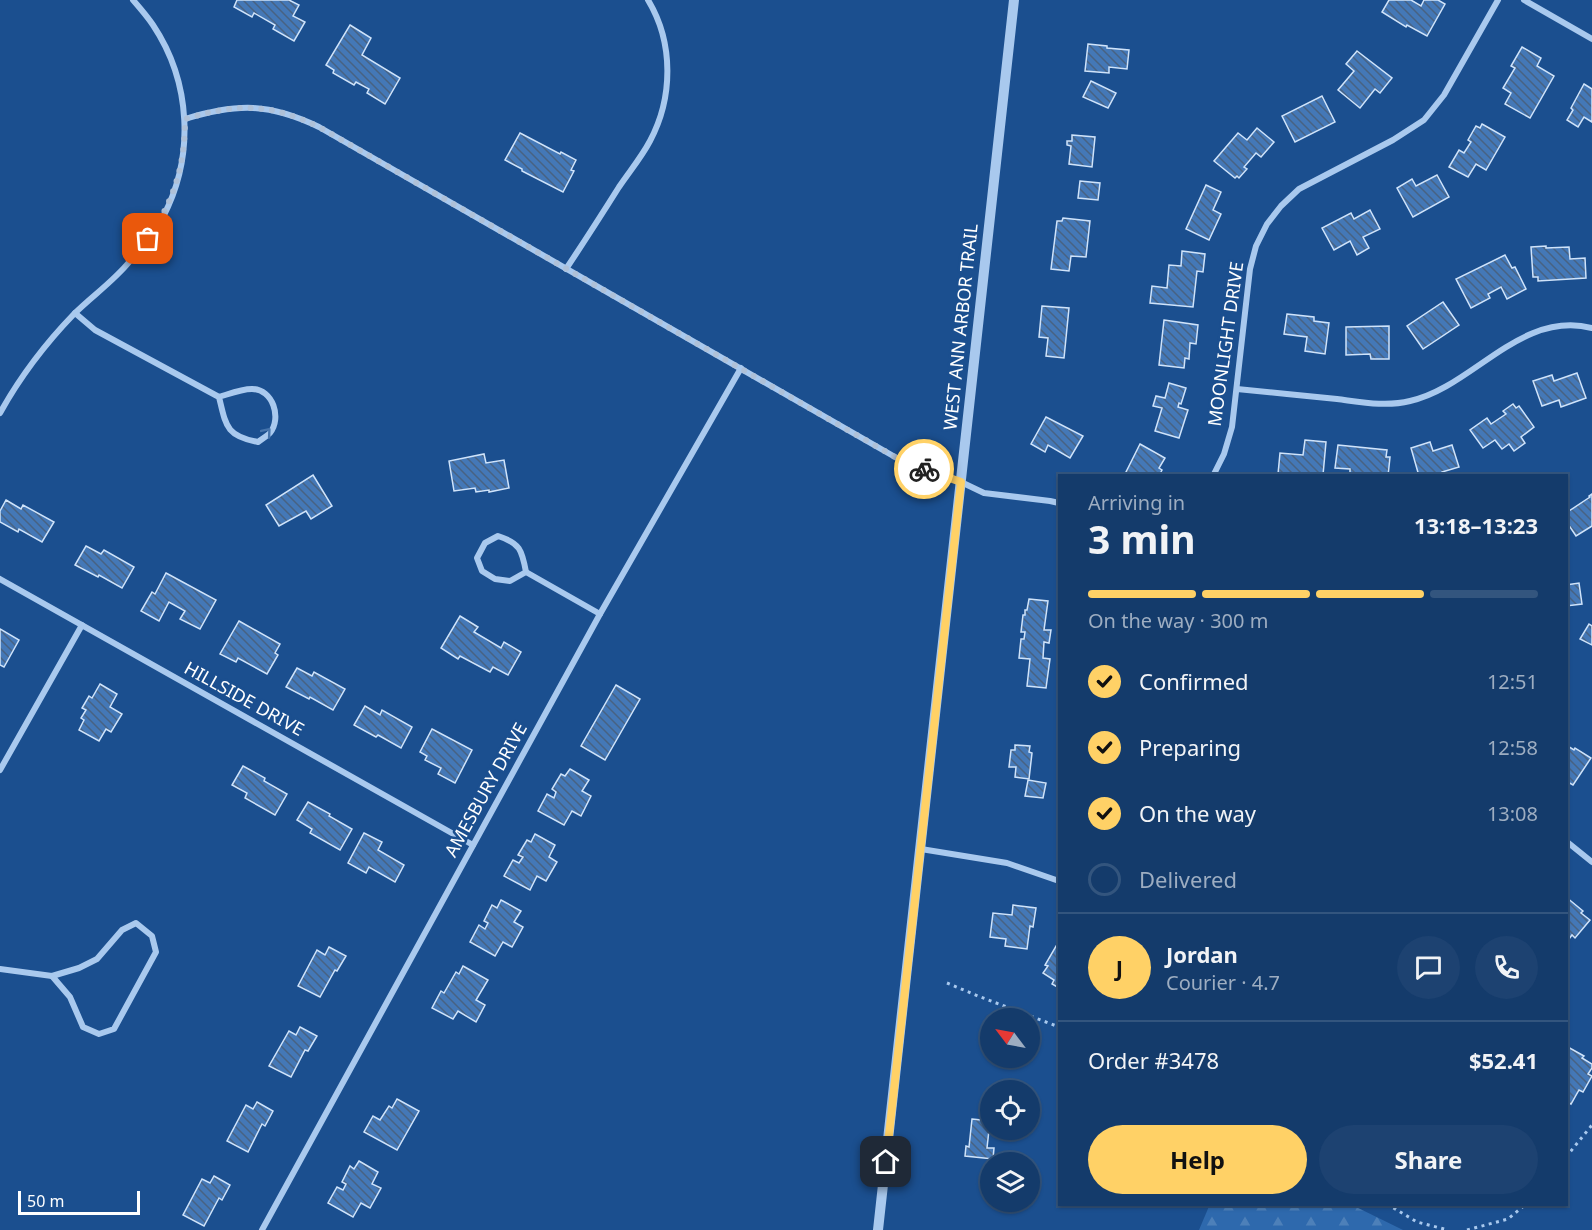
<!DOCTYPE html>
<meta charset="utf-8">
<style>
body{margin:0;font-family:"Noto Sans",sans-serif;background:#1d4271;color:#f1f3f6;height:100vh;display:flex;flex-direction:column;font-size:22px;white-space:nowrap}
*{box-sizing:border-box;margin:0}
p{font-size:20px;color:#9dadc1}
.icon{flex:none;width:33px;height:33px;fill:none;stroke:currentColor;stroke-width:2;stroke-linecap:round;stroke-linejoin:round}
.map{position:relative;flex:1;overflow:hidden}
.sheet{position:absolute;left:1058px;top:474px;width:510px;height:732px;display:flex;flex-direction:column;background:#143b6b;border-radius:0px;box-shadow:0 2px 4px #0004,0 0 0 2px #33557e}
.sheet>*{flex:none}
.needle{width:39px;rotate:302deg}
.tools{position:absolute;left:980px;top:1008px;display:grid;gap:12px}
.tools a{display:grid;place-items:center;width:60px;height:60px;border-radius:50%;background:#143b6b;box-shadow:0 2px 4px #0004,0 0 0 2px #33557e;font-size:30px}
.scale{position:absolute;left:18px;bottom:15px;width:122px;box-sizing:border-box;padding-left:6px;border:3px solid #fff;border-top:0;font-size:16px;line-height:21px;white-space:nowrap;color:#fff;-webkit-text-stroke:4px #1b4f8f;paint-order:stroke}
.pin{position:absolute;display:grid;place-items:center;width:51px;height:51px;color:#fff;margin:-26px;border-radius:12px;box-shadow:0 3px 9px #0006}
.courier{position:absolute;display:grid;place-items:center;width:60px;height:60px;margin:-30px;border:4px solid #ffd166;border-radius:50%;background:#fff;color:#222;box-shadow:0 2px 8px #0007}
.summary em{font-style:normal;font-weight:700}
.summary div{display:flex;flex-direction:column-reverse}
.summary{display:flex;align-items:center;justify-content:space-between;height:102px;padding:0 30px}
h1{font-size:39px;font-weight:700;line-height:45px}
.bar{display:grid;grid-template-columns:repeat(4,1fr);gap:9px 6px;align-content:center;height:72px;padding:0 30px}
.bar i{height:8px;border-radius:4px;background:#33557e}
.bar .current{background:#ffd166}
.bar p{grid-column:span 4}
.line{display:flex;align-items:center;gap:15px;padding:0 30px;border-top:2px solid #33557e}
.line div{flex:1}
.round{display:grid;place-items:center;flex:none;width:63px;height:63px;border-radius:32px;background:#1d4271}
ol{padding:0 30px;list-style:none}
li{display:flex;align-items:center;gap:18px;height:66px}
li p{margin-inline-start:auto}
li .icon{padding:6px;border-radius:50%;background:#ffd166;color:#111;stroke-width:4}
li:last-child{color:#9dadc1}
li i{width:33px;height:33px;border:3px solid #33557e;border-radius:50%}
.cta{display:flex;gap:12px;margin-top:auto;padding:12px 30px}
.cta a{flex:1;height:69px;border-radius:36px;background:#ffd166;color:#111;font-size:24px;font-weight:700;line-height:69px;text-align:center}
.cta a+a{background:#1d4271;color:#f1f3f6}
.map>svg:first-child{display:block}
</style>
<div class="map">
<svg width="1592" height="1230" viewBox="0 0 1592 1230">
<defs>
<pattern id="forest-firs" width="22" height="20" patternUnits="userSpaceOnUse" patternTransform="scale(1.5)"><rect width="22" height="20" fill="#2e69ad"/><path d="M5 1l3.5 6h-7zM16 11l3.5 6h-7z" fill="#4d80b9"/></pattern>
<pattern id="building-back-hatch" width="6" height="6" patternUnits="userSpaceOnUse" patternTransform="scale(1.5)"><rect width="6" height="6" fill="#4478b7"/><path d="M-1 5l2 2M0 0l6 6M5-1l2 2" fill="none" stroke="#486282"/></pattern>
</defs>
<rect width="100%" height="100%" fill="#1b4f8f"/>
<polygon fill="url(#forest-firs)" points="1210,1204 1352,1205 1403,1230 1199,1230"/>
<g fill="url(#building-back-hatch)" stroke="#cfe3fa" stroke-width="1.5">
<polygon points="237,0 289,0 299,5 293,16 305,22 294,41 273,29 275,25 254,13 252,17 234,7"/>
<polygon points="1389,0 1411,0 1421,6 1424,0 1438,0 1445,4 1427,36 1407,25 1406,27 1382,12"/>
<polygon points="350,25 371,38 362,55 400,78 385,104 367,93 369,89 356,82 354,85 333,73 334,70 326,65"/>
<polygon points="1088,44 1107,46 1107,48 1129,50 1127,69 1109,67 1109,73 1085,71"/>
<polygon points="1522,47 1541,58 1537,66 1554,76 1530,118 1505,104 1511,93 1503,88 1515,68 1511,66"/>
<polygon points="1357,51 1392,78 1380,93 1375,89 1360,108 1338,90 1354,71 1346,64"/>
<polygon points="1091,81 1116,93 1108,108 1083,97"/>
<polygon points="1584,84 1592,89 1592,122 1584,117 1578,127 1567,120 1573,110 1571,108"/>
<polygon points="1322,96 1335,122 1295,142 1282,116"/>
<polygon points="1482,124 1505,137 1486,170 1476,164 1468,177 1449,167 1459,150 1464,153 1471,142 1468,140 1476,126 1480,128"/>
<polygon points="1257,128 1274,142 1261,157 1256,153 1244,167 1247,169 1239,178 1237,176 1235,178 1214,161 1238,133 1247,140"/>
<polygon points="520,133 560,154 561,152 576,160 571,170 574,171 563,192 522,171 522,169 505,160"/>
<polygon points="1072,135 1095,137 1092,167 1069,164 1071,146 1067,145 1067,141 1072,141"/>
<polygon points="1437,175 1449,197 1413,217 1397,188 1412,179 1416,186"/>
<polygon points="1080,181 1100,183 1098,200 1078,198"/>
<polygon points="1206,185 1221,192 1213,210 1221,214 1209,240 1186,229"/>
<polygon points="1370,210 1380,229 1363,237 1369,248 1357,255 1350,241 1334,250 1322,228 1351,213 1354,219"/>
<polygon points="1063,218 1090,221 1086,257 1071,256 1069,271 1051,269 1057,221 1062,221"/>
<polygon points="1546,246 1546,248 1569,247 1570,259 1585,258 1586,278 1538,281 1538,277 1533,277 1531,247"/>
<polygon points="1182,251 1205,254 1203,272 1197,271 1193,307 1150,303 1152,286 1167,288 1169,265 1181,266"/>
<polygon points="1505,255 1512,268 1515,267 1526,289 1507,299 1501,287 1488,294 1490,298 1471,308 1456,279"/>
<polygon points="1443,302 1459,325 1423,349 1407,326"/>
<polygon points="1042,306 1069,308 1064,358 1046,356 1048,338 1039,337"/>
<polygon points="1287,314 1314,317 1314,321 1329,323 1325,354 1305,351 1307,337 1284,334"/>
<polygon points="1164,320 1198,325 1196,344 1190,343 1189,359 1185,358 1184,368 1159,365"/>
<polygon points="1389,326 1389,359 1371,359 1370,354 1346,355 1346,327"/>
<polygon points="1577,373 1586,398 1561,407 1559,400 1542,406 1533,381 1552,375 1554,381"/>
<polygon points="1169,383 1186,388 1181,404 1179,403 1178,407 1188,410 1179,438 1155,431 1162,408 1153,406 1156,396 1165,398"/>
<polygon points="1513,404 1516,408 1519,406 1534,427 1521,437 1525,443 1514,451 1509,444 1502,449 1495,440 1483,448 1470,430 1487,418 1491,424 1506,414 1503,411"/>
<polygon points="1046,417 1083,436 1070,458 1048,445 1045,452 1031,444"/>
<polygon points="1305,440 1326,442 1323,475 1307,473 1307,476 1278,474 1280,453 1303,455"/>
<polygon points="1430,442 1433,451 1452,445 1459,467 1442,472 1443,476 1419,476 1411,448"/>
<polygon points="1140,444 1165,458 1159,468 1162,470 1159,476 1124,476"/>
<polygon points="1338,445 1387,450 1386,457 1390,457 1388,476 1350,476 1350,469 1335,468"/>
<polygon points="484,454 486,463 504,460 509,488 489,492 489,490 476,492 475,488 454,491 449,461"/>
<polygon points="313,475 332,506 311,519 306,511 279,526 266,505"/>
<polygon points="1592,494 1592,526 1576,536 1566,521 1566,513 1590,497 1589,496"/>
<polygon points="6,500 21,509 23,505 54,522 42,542 19,529 18,532 0,522 0,511"/>
<polygon points="86,546 101,554 104,550 134,567 122,588 99,575 98,577 75,565"/>
<polygon points="166,573 216,600 200,629 180,619 185,611 169,602 159,621 141,611 152,592 155,594"/>
<polygon points="1579,583 1582,604 1566,606 1566,585"/>
<polygon points="1029,599 1048,601 1044,630 1051,630 1049,643 1044,642 1043,658 1050,659 1046,688 1027,686 1030,659 1019,658 1021,639 1024,639 1025,632 1021,632 1023,615 1025,615 1025,610 1027,610"/>
<polygon points="460,616 478,627 474,632 501,648 504,642 521,652 508,675 493,667 490,672 460,656 458,659 441,648"/>
<polygon points="239,621 280,644 275,653 278,655 267,674 238,658 236,662 220,654"/>
<polygon points="1589,624 1592,626 1592,645 1580,639"/>
<polygon points="0,629 19,640 4,667 0,665"/>
<polygon points="297,668 312,676 314,672 345,689 333,710 310,697 309,699 286,687"/>
<polygon points="100,684 117,694 110,707 122,714 111,732 106,729 99,741 79,730 84,720 81,718 86,710 82,708 89,696 92,698"/>
<polygon points="616,685 640,699 605,760 581,746"/>
<polygon points="365,706 380,715 382,710 412,727 401,748 378,735 376,737 354,725"/>
<polygon points="432,729 472,750 455,783 438,774 441,768 425,760 427,756 420,752"/>
<polygon points="1015,745 1030,746 1029,752 1032,753 1029,779 1015,777 1016,767 1009,767 1011,750 1015,750"/>
<polygon points="1566,745 1574,750 1575,748 1591,758 1573,785 1566,781"/>
<polygon points="243,766 265,778 264,781 287,794 275,815 245,798 247,793 232,785"/>
<polygon points="570,769 589,780 582,791 591,796 581,816 572,811 564,825 538,811 547,794 554,798 556,792 552,789 561,774 565,776"/>
<polygon points="1028,780 1046,783 1043,798 1025,796"/>
<polygon points="308,802 330,814 329,816 352,829 340,850 310,833 312,829 297,820"/>
<polygon points="364,833 382,842 378,850 404,865 395,882 369,867 366,873 348,863"/>
<polygon points="535,834 555,845 549,857 557,862 546,881 537,876 530,890 504,876 513,860 519,863 523,857 518,855 527,840 531,842"/>
<polygon points="1566,897 1583,911 1581,913 1590,920 1575,938 1572,935 1566,943"/>
<polygon points="501,900 521,911 514,922 523,927 512,947 503,942 495,956 470,942 479,925 485,929 488,923 484,921 492,905 497,908"/>
<polygon points="1013,905 1036,908 1033,927 1030,926 1027,949 1005,946 1006,939 990,937 993,913 1012,915"/>
<polygon points="1059,941 1059,988 1052,984 1054,980 1043,973 1048,966 1045,965"/>
<polygon points="329,947 346,956 337,971 335,970 320,997 298,986 317,950 325,955"/>
<polygon points="463,966 488,980 476,1000 485,1005 476,1022 458,1011 453,1019 432,1008 441,991 444,993 456,972 459,974"/>
<polygon points="300,1027 317,1036 308,1051 305,1050 291,1077 269,1066 289,1031 296,1035"/>
<polygon points="1566,1046 1584,1056 1582,1058 1592,1064 1592,1068 1588,1074 1592,1076 1583,1092 1579,1090 1571,1104 1566,1100"/>
<polygon points="397,1099 419,1111 397,1150 364,1132 373,1116 380,1120 389,1106 392,1108"/>
<polygon points="257,1102 273,1111 265,1126 262,1124 248,1152 227,1141 246,1105 253,1109"/>
<polygon points="972,1119 990,1121 987,1148 994,1148 993,1159 965,1156 966,1146 969,1147"/>
<polygon points="359,1161 378,1172 372,1184 381,1188 370,1208 361,1203 353,1217 328,1203 337,1187 343,1190 346,1184 342,1182 350,1166 354,1169"/>
<polygon points="214,1176 230,1185 222,1200 219,1198 204,1226 183,1215 202,1179 210,1183"/>
</g>
<g fill="none" stroke-linecap="round" stroke-linejoin="round">
<g stroke="#a9c9ee" stroke-width="3" stroke-dasharray="3 4.5" stroke-linecap="butt">
<polyline points="947,983 978,996 1059,1027"/>
<polyline points="1566,1157 1592,1125"/>
<polyline points="1387,1204 1417,1222 1448,1230"/>
<polyline points="1467,1230 1508,1219 1526,1204"/>
</g>
<g stroke="#a9c9ee" stroke-width="6">
<polyline points="1524,0 1592,39"/>
<path d="M185,119C238,103 269,103 319,127L902,461L961,482L984,493L1050,501L1059,503"/>
<path d="M566,269C584,242 602,214 619,187C629,172 641,158 650,141C673,98 674,43 648,0"/>
<path d="M75,313L95,330L219,397C226,426 226,436 258,442C262,439 267,436 270,433C282,418 273,389 252,389C241,389 229,394 219,397"/>
<path d="M1237,389C1270,392 1304,396 1337,399C1361,402 1386,407 1410,401C1473,387 1520,310 1592,328"/>
<path d="M0,413C20,377 45,344 74,314C92,296 114,281 130,261C142,247 154,233 163,217C195,156 191,82 153,25C147,16 140,8 133,0"/>
<polyline points="1213,476 1224,454 1232,427 1250,269 1256,246 1267,224 1281,206 1299,189 1393,140 1424,120 1444,95 1498,0"/>
<path d="M498,536C520,543 522,550 526,572L510,581L495,579L482,571L477,558L485,543Z"/>
<polyline points="526,572 600,614"/>
<polyline points="0,579 473,845"/>
<polyline points="0,770 82,625"/>
<polyline points="1566,841 1592,862"/>
<polyline points="921,849 1007,863 1059,881"/>
<polygon points="136,923 152,936 156,952 114,1029 99,1034 83,1027 70,997 52,976 79,968 97,959 122,930"/>
<polyline points="0,969 52,976"/>
<polyline points="262,1230 600,614 741,368"/>
</g>
<polyline stroke="#a9c9ee" stroke-width="10" points="878,1230 1014,0"/>
</g>
<defs><path id="oneway-chevron" d="M-2-3.5L2.5 0L-2 3.5" fill="none" stroke-width="1.6" stroke-linecap="round" stroke-linejoin="round" transform="scale(1.5)"/></defs>
<use stroke="#4674ac" href="#oneway-chevron" transform="translate(267 432) rotate(-50)"/>
<g fill="none" stroke-linecap="round" stroke-linejoin="round">
<path stroke="#afc1d8" stroke-width="6" stroke-dasharray="0 10.8" d="M148,239C174,200 185,166 185,119C238,103 269,103 319,127L902,461L924,469"/>
<polyline stroke="#ffd166" stroke-width="8" points="886,1162 961,482 924,469"/>
</g>
<g text-anchor="middle" stroke-width="5" stroke-linejoin="round" paint-order="stroke">
<g font-size="18" fill="#fff" stroke="#1b4f8f">
<text transform="translate(961 327) rotate(-84)" y="6">WEST ANN ARBOR TRAIL</text>
<text transform="translate(1226 344) rotate(-82)" y="6">MOONLIGHT DRIVE</text>
<text transform="translate(244 699) rotate(29)" y="6">HILLSIDE DRIVE</text>
<text transform="translate(486 790) rotate(-61)" y="6">AMESBURY DRIVE</text>
</g>
</g>
</svg>
<div class="tools">
<a><svg class="needle" viewBox="-14 -14 28 28"><path d="M0-13l5 13h-10z" fill="#e53935"/><path d="M0 13l5-13h-10z" fill="#9dadc1"/></svg></a>
<a><svg class="icon" aria-label="locate" viewBox="0 0 24 24"><circle cx="12" cy="12" r="6"/><path d="M12 2v4M12 18v4M2 12h4M18 12h4"/></svg></a>
<a><svg class="icon" aria-label="layers" viewBox="0 0 24 24"><path d="M12 4l9 5-9 5-9-5zM3 14l9 5 9-5"/></svg></a>
</div>
<div class="scale">50 m</div>
<div class="pin" style="left:148px;top:239px;background:#ea580c"><svg class="icon" aria-label="bag" viewBox="0 0 24 24"><path d="M5 8h14l-1 12H6zM9 8a3 3 0 0 1 6 0"/></svg></div>
<div class="pin" style="left:886px;top:1162px;background:#1f2937"><svg class="icon" aria-label="home" viewBox="0 0 24 24"><path d="M3 11l9-7 9 7M6 9v11h12V9"/></svg></div>
<div class="courier" style="left:924px;top:469px"><svg class="icon" aria-label="bike" viewBox="0 0 24 24"><circle cx="6" cy="16" r="4"/><circle cx="18" cy="16" r="4"/><path d="M6 16l4-8h5l3 8M10 8l3 8H6M13 5h3"/></svg></div>
<section class="sheet">
<div class="summary"><div><h1>3 min</h1><p>Arriving in</p></div><em>13:18–13:23</em></div>
<div class="bar"><i class="current"></i><i class="current"></i><i class="current"></i><i></i><p>On the way · 300 m</p></div>
<ol>
<li><svg class="icon" aria-label="check" viewBox="0 0 24 24"><path d="M5 12l5 5 9-10"/></svg>Confirmed<p>12:51</p></li>
<li><svg class="icon" aria-label="check" viewBox="0 0 24 24"><path d="M5 12l5 5 9-10"/></svg>Preparing<p>12:58</p></li>
<li><svg class="icon" aria-label="check" viewBox="0 0 24 24"><path d="M5 12l5 5 9-10"/></svg>On the way<p>13:08</p></li>
<li><i></i>Delivered</li>
</ol>
<div class="line" style="height:108px"><b class="round" style="background:#ffd166;color:#111">J</b><div><b>Jordan</b><p>Courier · 4.7</p></div><a class="round"><svg class="icon" aria-label="chat" viewBox="0 0 24 24"><path d="M4 5h16v11H9l-5 4z"/></svg></a><a class="round"><svg class="icon" aria-label="phone" viewBox="0 0 24 24"><path d="M5 4h4l2 5-3 2q2 4 5 5l2-3 5 2v4C11 20 4 13 5 4z"/></svg></a></div>
<div class="line" style="height:78px"><div>Order #3478</div><b>$52.41</b></div>
<div class="cta"><a>Help</a><a>Share</a></div>
</section>
</div>
